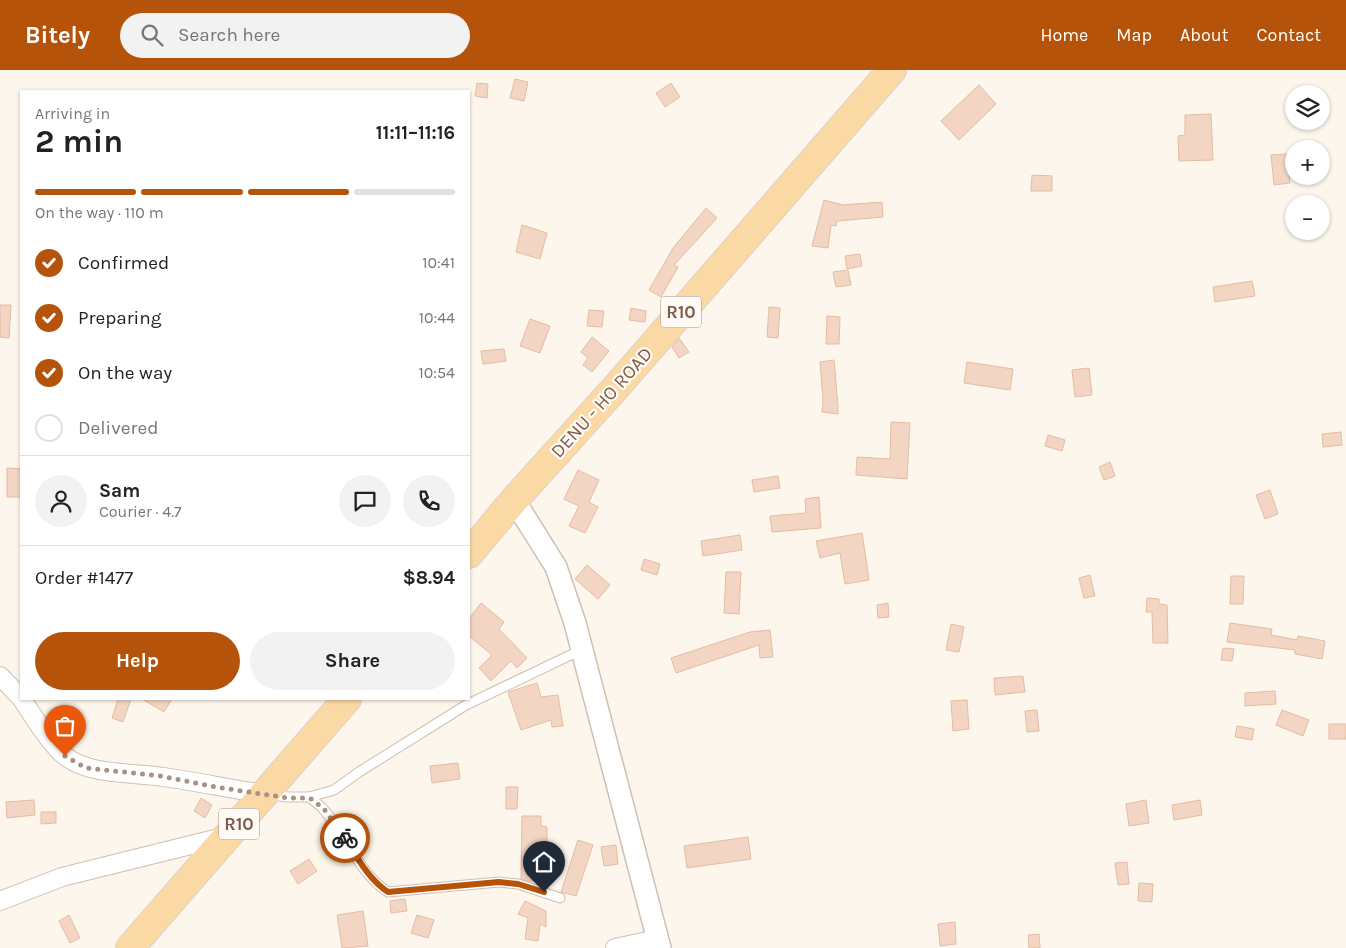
<!DOCTYPE html>
<meta charset="utf-8">
<style>
body{margin:0;font-family:Karla,sans-serif;background:#f2f2f2;color:#222;height:100vh;display:flex;flex-direction:column;font-size:19px;white-space:nowrap}
*{box-sizing:border-box;margin:0}
p{font-size:16px;color:#767676}
.icon{flex:none;width:28px;height:28px;fill:none;stroke:currentColor;stroke-width:2;stroke-linecap:round;stroke-linejoin:round}
.map{position:relative;flex:1;overflow:hidden}
.drawer{position:absolute;left:20px;top:20px;width:450px;height:610px;display:flex;flex-direction:column;background:#fff;border-radius:0px;box-shadow:0 1px 4px #0004}
.drawer>*{flex:none}
.controls{position:absolute;left:1285px;top:15px;display:grid;gap:10px}
.controls a{display:grid;place-items:center;width:45px;height:45px;border-radius:50%;background:#fff;box-shadow:0 1px 4px #0004;font-size:25px}
.pin{position:absolute;display:grid;place-items:center;width:42px;height:42px;color:#fff;margin:-51px -21px;border-radius:50% 50% 50% 0;rotate:-45deg;box-shadow:0 0 5px #0007}
.pin .icon{rotate:45deg}
.courier{position:absolute;display:grid;place-items:center;width:50px;height:50px;margin:-25px;border:4px solid #b45309;border-radius:50%;background:#fff;color:#222;box-shadow:0 1px 6px #0007}
.overview em{font-style:normal;font-weight:700}
.overview div{display:flex;flex-direction:column-reverse}
.overview{display:flex;align-items:center;justify-content:space-between;height:85px;padding:0 15px}
h1{font-size:32px;font-weight:700;line-height:38px}
.bar{display:grid;grid-template-columns:repeat(4,1fr);gap:8px 5px;align-content:center;height:60px;padding:0 15px}
.bar i{height:6px;border-radius:4px;background:#e0e0e0}
.bar .current{background:#b45309}
.bar p{grid-column:span 4}
.line{display:flex;align-items:center;gap:12px;padding:0 15px;border-top:1px solid #e0e0e0}
.line div{flex:1}
.round{display:grid;place-items:center;flex:none;width:52px;height:52px;border-radius:26px;background:#f2f2f2}
ol{padding:0 15px;list-style:none}
li{display:flex;align-items:center;gap:15px;height:55px}
li p{margin-inline-start:auto}
li .icon{padding:5px;border-radius:50%;background:#b45309;color:#fff;stroke-width:4}
li:last-child{color:#767676}
li i{width:28px;height:28px;border:2px solid #e0e0e0;border-radius:50%}
.primary-button{display:flex;gap:10px;margin-top:auto;padding:10px 15px}
.primary-button a{flex:1;height:58px;border-radius:30px;background:#b45309;color:#fff;font-size:20px;font-weight:700;line-height:58px;text-align:center}
.primary-button a+a{background:#f2f2f2;color:#222}
header{display:flex;align-items:center;gap:30px;box-sizing:border-box;height:70px;padding:0 25px;background:#b45309;color:#fff}
header strong{font-size:24px}
nav{display:flex;gap:28px;margin-inline-start:auto;font-size:18px}
.search{width:350px;height:45px;background:#f2f2f2;display:flex;align-items:center;gap:12px;box-sizing:border-box;padding:0 18px;border-radius:28px;color:#767676;font-size:19px}
.map>svg:first-child{display:block}
</style>
<header>
<strong>Bitely</strong>
<div class="search"><svg class="icon" aria-label="search" viewBox="0 0 24 24"><circle cx="10" cy="10" r="6"/><path d="M15 15l6 6"/></svg>Search here</div>
<nav><a>Home</a><a>Map</a><a>About</a><a>Contact</a></nav>
</header>
<div class="map">
<svg width="1346" height="878" viewBox="0 0 1346 878">
<rect width="100%" height="100%" fill="#fdf6ec"/>
<g fill="#f3d5c3" stroke="#e6bba3">
<polygon points="515,9 528,12 524,31 510,28"/>
<polygon points="477,13 488,14 487,28 475,26"/>
<polygon points="671,13 680,27 665,37 656,23"/>
<polygon points="979,15 996,34 959,70 941,51"/>
<polygon points="1211,44 1213,90 1179,91 1178,66 1185,65 1185,45"/>
<polygon points="1287,84 1290,113 1274,115 1271,85"/>
<polygon points="1032,105 1052,106 1052,121 1031,121"/>
<polygon points="824,130 843,135 882,132 883,147 837,151 836,156 831,155 828,178 812,176"/>
<polygon points="706,138 717,148 674,195 678,197 661,227 649,220 673,178"/>
<polygon points="522,155 547,163 540,189 516,182"/>
<polygon points="860,184 862,196 847,199 845,186"/>
<polygon points="848,200 851,215 836,217 833,202"/>
<polygon points="1252,211 1255,226 1215,232 1213,217"/>
<polygon points="0,235 11,235 9,268 0,267"/>
<polygon points="769,237 780,238 778,268 767,267"/>
<polygon points="631,238 646,241 645,252 629,250"/>
<polygon points="589,240 604,241 602,257 587,256"/>
<polygon points="827,246 840,247 839,274 826,274"/>
<polygon points="530,249 550,256 540,283 520,276"/>
<polygon points="592,267 609,281 592,302 583,295 588,288 581,282"/>
<polygon points="679,268 689,282 679,288 672,277"/>
<polygon points="504,279 506,291 483,294 481,281"/>
<polygon points="834,290 838,336 838,344 822,342 823,330 820,292"/>
<polygon points="967,292 1013,299 1010,320 964,313"/>
<polygon points="1089,298 1092,325 1075,327 1072,300"/>
<polygon points="891,352 910,353 907,409 856,405 857,387 890,389"/>
<polygon points="1341,362 1342,375 1323,377 1322,364"/>
<polygon points="1048,365 1065,370 1062,381 1045,376"/>
<polygon points="1110,392 1115,406 1104,410 1099,397"/>
<polygon points="7,398 21,399 21,427 7,427"/>
<polygon points="578,400 599,410 589,432 598,437 585,463 569,456 579,436 564,429"/>
<polygon points="778,406 780,418 754,422 752,410"/>
<polygon points="1270,420 1278,444 1265,449 1256,425"/>
<polygon points="819,427 821,458 772,462 770,446 806,443 805,429"/>
<polygon points="862,463 869,510 845,514 840,483 820,488 816,471"/>
<polygon points="740,465 742,480 703,486 701,471"/>
<polygon points="644,489 660,494 657,505 641,500"/>
<polygon points="587,495 610,515 598,529 575,509"/>
<polygon points="726,502 741,502 739,544 724,543"/>
<polygon points="1090,505 1095,526 1084,528 1079,508"/>
<polygon points="1231,506 1244,506 1243,534 1230,534"/>
<polygon points="1147,528 1159,529 1159,534 1167,535 1168,573 1153,573 1152,542 1146,542"/>
<polygon points="481,533 504,552 499,559 527,588 517,598 511,591 491,611 479,598 492,585 469,566 469,549"/>
<polygon points="888,533 889,547 878,548 877,535"/>
<polygon points="1230,553 1272,559 1271,565 1297,570 1298,566 1325,571 1322,589 1295,584 1295,580 1227,572"/>
<polygon points="951,554 964,557 959,582 946,580"/>
<polygon points="770,560 773,587 760,588 759,575 676,603 671,588 750,562"/>
<polygon points="1223,578 1234,579 1232,591 1221,590"/>
<polygon points="1023,606 1025,622 995,625 994,608"/>
<polygon points="537,613 541,627 558,625 563,656 552,657 551,650 521,660 508,622"/>
<polygon points="1275,621 1276,634 1245,636 1245,623"/>
<polygon points="118,629 131,629 123,652 112,648"/>
<polygon points="142,629 172,629 164,642"/>
<polygon points="967,630 969,659 953,661 951,631"/>
<polygon points="1037,640 1039,661 1027,662 1025,641"/>
<polygon points="1282,640 1309,650 1303,666 1276,655"/>
<rect x="1329" y="654" width="17" height="15"/>
<polygon points="1237,656 1254,659 1252,670 1235,667"/>
<polygon points="458,693 460,709 432,713 430,696"/>
<polygon points="506,717 518,717 517,739 506,739"/>
<polygon points="201,728 212,735 205,748 194,741"/>
<polygon points="34,730 35,745 7,748 6,732"/>
<polygon points="1146,730 1149,753 1129,756 1126,734"/>
<polygon points="1200,730 1202,745 1174,750 1172,735"/>
<polygon points="41,742 56,742 56,753 41,754"/>
<polygon points="522,746 541,746 541,756 547,757 547,811 528,811 521,809"/>
<polygon points="748,767 751,789 687,798 684,776"/>
<polygon points="578,770 593,775 576,826 561,822"/>
<polygon points="616,775 618,794 604,796 601,777"/>
<polygon points="309,789 317,801 298,814 290,801"/>
<polygon points="1127,792 1129,814 1118,815 1115,793"/>
<polygon points="1139,813 1153,814 1152,832 1138,831"/>
<polygon points="405,829 407,841 391,843 390,831"/>
<polygon points="525,831 546,841 546,857 540,854 538,871 525,869 528,848 518,844"/>
<polygon points="363,841 368,876 342,878 337,845"/>
<polygon points="69,845 80,868 70,873 59,851"/>
<polygon points="417,845 434,850 428,868 411,863"/>
<polygon points="955,852 956,874 940,876 938,854"/>
<polygon points="1039,864 1040,878 1029,878 1028,865"/>
</g>
<g fill="none" stroke-linecap="round" stroke-linejoin="round">
<defs>
<g id="service">
<polyline points="271,725 288,727 309,727 334,720 359,702 466,635 581,580"/>
<path d="M309,727C314,731 320,735 324,740C346,765 360,805 388,822L499,812L518,814L560,828"/>
</g>
<g id="minor">
<polyline points="0,606 21,628"/>
<path d="M22,629C33,646 50,674 65,686C90,706 134,702 164,707C198,712 231,719 265,724"/>
<polyline points="0,831 62,807 227,766"/>
<polyline points="615,878 657,869"/>
</g>
<polyline id="tertiary" points="514,430 556,497 575,553 660,878"/>
<g id="primary">
<polyline points="469,484 514,430 618,315 892,0"/>
<polyline points="130,878 347,629"/>
</g>
</defs>
<use href="#service" stroke="#d1beb0" stroke-width="11"/>
<use href="#minor" stroke="#d1beb0" stroke-width="20"/>
<use href="#tertiary" stroke="#d1beb0" stroke-width="24"/>
<use href="#primary" stroke="#dad1cd" stroke-width="30"/>
<use href="#service" stroke="#fff" stroke-width="9"/>
<use href="#minor" stroke="#fff" stroke-width="18"/>
<use href="#tertiary" stroke="#fff" stroke-width="21"/>
<use href="#primary" stroke="#fbd9a5" stroke-width="28"/>
</g>
<g fill="none" stroke-linecap="round" stroke-linejoin="round">
<polyline stroke="#a89285" stroke-width="5" stroke-dasharray="0 9" points="65,686 86,698 161,706 216,717 288,728 310,728 324,739 345,768"/>
<path stroke="#b45309" stroke-width="6" d="M345,768C357,787 369,810 388,822L499,812L518,814L544,822"/>
</g>
<g text-anchor="middle" stroke-width="4.5" stroke-linejoin="round" paint-order="stroke">
<g fill="#fffaf3" stroke="#a28b7f" stroke-width="1">
<rect x="661" y="226.5" width="40" height="31" rx="4"/>
<rect x="219" y="738.5" width="40" height="31" rx="4"/>
</g>
<g font-size="18" font-weight="bold" fill="#7a5c4d">
<text x="681" y="248">R10</text>
<text x="239" y="760">R10</text>
</g>
<g font-size="19" fill="#7a5c4d" stroke="#fffaf3">
<text transform="translate(601 332) rotate(-48)" y="7">DENU - HO ROAD</text>
</g>
</g>
</svg>
<div class="controls">
<a><svg class="icon" aria-label="layers" viewBox="0 0 24 24"><path d="M12 4l9 5-9 5-9-5zM3 14l9 5 9-5"/></svg></a>
<a>+</a>
<a>−</a>
</div>
<div class="pin" style="left:65px;top:686px;background:#ea580c"><svg class="icon" aria-label="bag" viewBox="0 0 24 24"><path d="M5 8h14l-1 12H6zM9 8a3 3 0 0 1 6 0"/></svg></div>
<div class="pin" style="left:544px;top:822px;background:#1f2937"><svg class="icon" aria-label="home" viewBox="0 0 24 24"><path d="M3 11l9-7 9 7M6 9v11h12V9"/></svg></div>
<div class="courier" style="left:345px;top:768px"><svg class="icon" aria-label="bike" viewBox="0 0 24 24"><circle cx="6" cy="16" r="4"/><circle cx="18" cy="16" r="4"/><path d="M6 16l4-8h5l3 8M10 8l3 8H6M13 5h3"/></svg></div>
<section class="drawer">
<div class="overview"><div><h1>2 min</h1><p>Arriving in</p></div><em>11:11–11:16</em></div>
<div class="bar"><i class="current"></i><i class="current"></i><i class="current"></i><i></i><p>On the way · 110 m</p></div>
<ol>
<li><svg class="icon" aria-label="check" viewBox="0 0 24 24"><path d="M5 12l5 5 9-10"/></svg>Confirmed<p>10:41</p></li>
<li><svg class="icon" aria-label="check" viewBox="0 0 24 24"><path d="M5 12l5 5 9-10"/></svg>Preparing<p>10:44</p></li>
<li><svg class="icon" aria-label="check" viewBox="0 0 24 24"><path d="M5 12l5 5 9-10"/></svg>On the way<p>10:54</p></li>
<li><i></i>Delivered</li>
</ol>
<div class="line" style="height:90px"><a class="round"><svg class="icon" aria-label="person" viewBox="0 0 24 24"><circle cx="12" cy="8" r="4"/><path d="M4 21q1-7 8-7t8 7"/></svg></a><div><b>Sam</b><p>Courier · 4.7</p></div><a class="round"><svg class="icon" aria-label="chat" viewBox="0 0 24 24"><path d="M4 5h16v11H9l-5 4z"/></svg></a><a class="round"><svg class="icon" aria-label="phone" viewBox="0 0 24 24"><path d="M5 4h4l2 5-3 2q2 4 5 5l2-3 5 2v4C11 20 4 13 5 4z"/></svg></a></div>
<div class="line" style="height:65px"><div>Order #1477</div><b>$8.94</b></div>
<div class="primary-button"><a>Help</a><a>Share</a></div>
</section>
</div>
